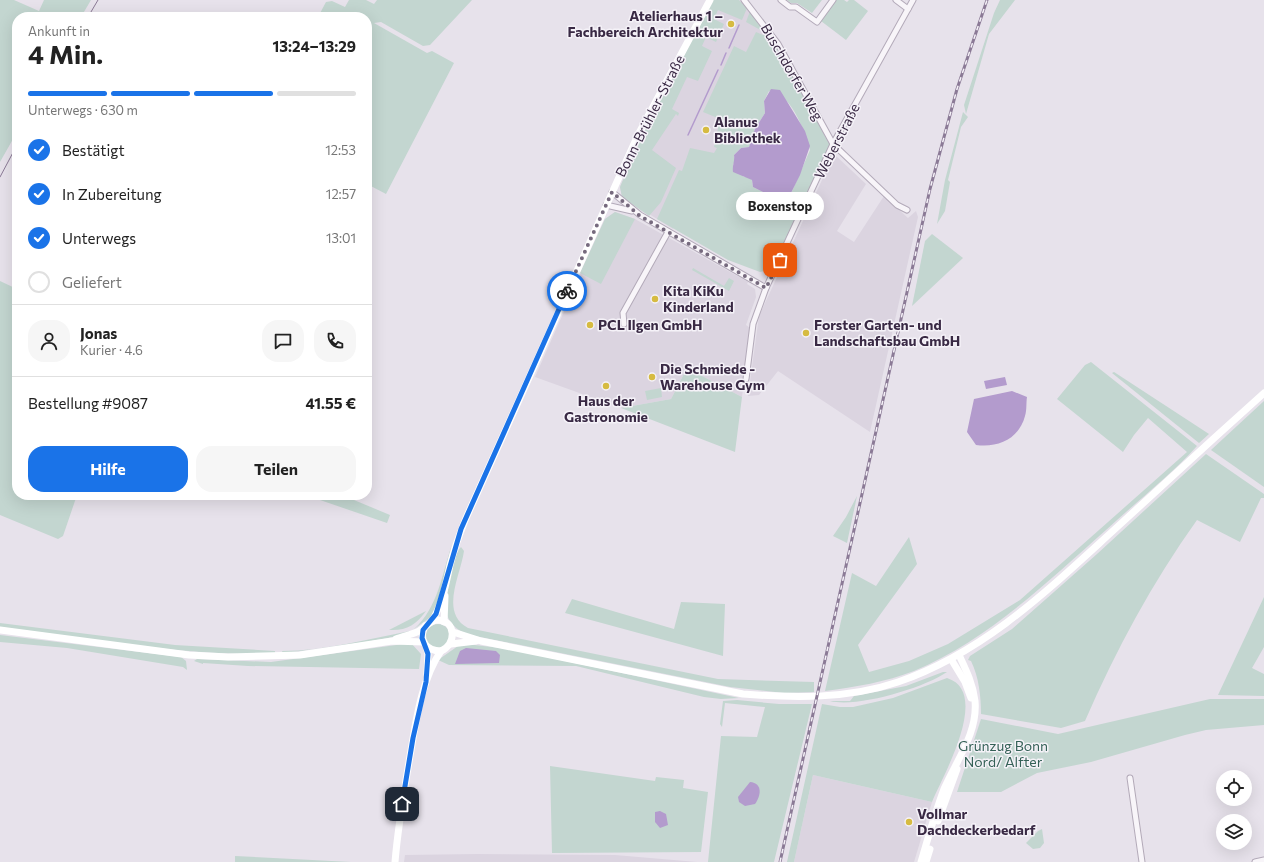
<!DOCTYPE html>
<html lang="de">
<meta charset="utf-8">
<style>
body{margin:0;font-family:Commissioner,sans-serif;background:#f6f6f6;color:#222;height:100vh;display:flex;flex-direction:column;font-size:15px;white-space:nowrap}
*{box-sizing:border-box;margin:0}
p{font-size:13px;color:#767676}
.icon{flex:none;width:22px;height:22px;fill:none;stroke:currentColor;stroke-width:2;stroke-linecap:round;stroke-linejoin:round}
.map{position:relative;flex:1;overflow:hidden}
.side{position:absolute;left:12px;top:12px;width:360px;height:488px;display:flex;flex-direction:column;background:#fff;border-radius:16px;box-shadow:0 4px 16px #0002}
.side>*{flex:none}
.fabs{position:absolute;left:1216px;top:770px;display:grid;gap:8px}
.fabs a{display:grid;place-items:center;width:36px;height:36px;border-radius:50%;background:#fff;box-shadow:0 4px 16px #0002;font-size:20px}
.pin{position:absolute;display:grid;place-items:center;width:34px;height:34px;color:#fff;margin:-17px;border-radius:8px;box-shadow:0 2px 6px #0006}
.courier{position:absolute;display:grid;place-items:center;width:40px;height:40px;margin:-20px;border:3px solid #1a73e8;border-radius:50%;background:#fff;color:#222;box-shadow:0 1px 5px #0007}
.bubble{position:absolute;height:28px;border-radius:14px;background:#fff;box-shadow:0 4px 16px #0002;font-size:13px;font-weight:700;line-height:28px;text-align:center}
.overview em{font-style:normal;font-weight:700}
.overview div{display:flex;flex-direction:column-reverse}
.overview{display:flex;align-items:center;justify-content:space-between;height:68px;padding:0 16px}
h1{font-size:26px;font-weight:700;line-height:30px}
.bar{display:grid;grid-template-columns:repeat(4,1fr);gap:6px 4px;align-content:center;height:48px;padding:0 16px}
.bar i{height:5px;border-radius:3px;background:#e0e0e0}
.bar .on{background:#1a73e8}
.bar p{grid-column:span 4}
.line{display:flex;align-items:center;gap:10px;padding:0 16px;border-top:1px solid #e0e0e0}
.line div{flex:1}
.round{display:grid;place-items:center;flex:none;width:42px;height:42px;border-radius:16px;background:#f6f6f6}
ol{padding:0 16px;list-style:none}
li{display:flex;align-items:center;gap:12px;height:44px}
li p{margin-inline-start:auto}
li .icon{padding:4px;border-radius:50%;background:#1a73e8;color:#fff;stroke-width:4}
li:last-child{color:#767676}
li i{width:22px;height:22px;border:2px solid #e0e0e0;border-radius:50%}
.primary-button{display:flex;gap:8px;margin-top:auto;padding:8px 16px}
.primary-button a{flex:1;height:46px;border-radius:16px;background:#1a73e8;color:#fff;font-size:16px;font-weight:700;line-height:46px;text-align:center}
.primary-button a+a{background:#f6f6f6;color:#222}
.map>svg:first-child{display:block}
</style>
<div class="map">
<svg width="1264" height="862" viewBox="0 0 1264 862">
<rect width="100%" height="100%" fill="#e7e2eb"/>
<g fill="#dbd4e0">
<polygon points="713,0 739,0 759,22 769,39 775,45 673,229 622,197 620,187 641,138"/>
<polygon points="834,154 866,184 837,231 854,242 884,196 908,218 916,211 918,217 870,432 778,371 759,395 748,396 759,316"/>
<polygon points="615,212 635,219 748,282 747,284 755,289 756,297 746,325 750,328 742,397 687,368 671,399 621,408 535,377 605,219"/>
<polygon points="813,775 932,802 914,862 794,862"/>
<polygon points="477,854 615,855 697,862 404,862 405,855"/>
</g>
<g fill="#c3d6d0" fill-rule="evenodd">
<polygon points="0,0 14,0 39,11 44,0 91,0 81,17 17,17 17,132 0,162"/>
<polygon points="349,0 366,0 374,4 377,0 472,0 430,45 423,46 381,22 374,23 427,53 432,51 454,63 386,194 367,184 367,17 318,17 326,2 332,1 345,7"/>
<polygon points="713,0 739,0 747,8 742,20 718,10 714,19 724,24 716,42 706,37 702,46 712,51 698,81 687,77 672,109 679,113 678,116 676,114 652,150 676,168 661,202 649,216 622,197 620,187 641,138"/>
<polygon points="787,0 822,0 812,13 797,3 791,3"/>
<polygon points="835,0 844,0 847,2 849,0 854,0 868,11 846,40 821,21"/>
<polygon points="1000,0 1015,0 989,34 966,114 964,105 994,13"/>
<polygon points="750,11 766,31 764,32 746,22"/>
<path d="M756,32L763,35L765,34L775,45L830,145L781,251L768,270L760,272L728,260L657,219L679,170L682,171L690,148L714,153L717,148L714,147L720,119L703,112L734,46L746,52ZM769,91C774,93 779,95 783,98C796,107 806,136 810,150L790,196L775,197L774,194L765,193L753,187L752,180L749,177H744L733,165L735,161L734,155L741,148L749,147L755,129L765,113L764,101Z"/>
<polygon points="963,112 968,117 961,127 948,180 950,182 945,211 937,224 945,180"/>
<polygon points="615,212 635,219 601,284 580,273 605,219"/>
<polygon points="932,234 963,258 912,306 925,241"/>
<polygon points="693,268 724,286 729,278 734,281 729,291 692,270"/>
<polygon points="0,281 17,289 17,495 77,495 63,536 58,539 0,515"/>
<path d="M1091,362L1197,446C1170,476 1136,502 1106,530C1047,582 988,640 914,671C886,682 855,687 825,691L852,573L876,586L909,537L917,564L858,645L869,672L909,661L948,644L1020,600L1187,452L1148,418L1134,435L1123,452L1057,399L1085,365Z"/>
<polygon points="687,368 742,397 735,452 621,408 671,399"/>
<polygon points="1114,372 1209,434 1199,443 1112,373"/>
<polygon points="661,388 662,397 647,400 645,391"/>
<polygon points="1264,401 1264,487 1211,450"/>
<path d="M1206,454L1264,494V498H1261L1240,542L1197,520C1152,583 1116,650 1085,721L1061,728L981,714C981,697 979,677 971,661L968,660L970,656L1012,629L1097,554Z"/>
<polygon points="323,495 342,495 390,515 387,523 320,500"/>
<polygon points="857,496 847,543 833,536 846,517"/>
<path d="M452,544L436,609L432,616L414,629C438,608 442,574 452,544Z"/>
<path d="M461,547L464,551C461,574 439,613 468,628L718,679L814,682V692L784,693L730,687L470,635C460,632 451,626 447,615C444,604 453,554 461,547Z"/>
<polygon points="1264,597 1264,647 1252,668 1264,674 1264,696 1218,695"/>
<polygon points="572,599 674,629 681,602 725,604 723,656 565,613"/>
<path d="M426,611C416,625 406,631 389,630Z"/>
<path d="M0,623L175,645L275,651V654C183,656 91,639 0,627Z"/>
<circle cx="438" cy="636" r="12"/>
<path d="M410,631C404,639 300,651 283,653L282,651C325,651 368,639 410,631Z"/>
<polygon points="0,635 181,657 186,661 187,670 183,667 67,648 0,642"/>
<polygon points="411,643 421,654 419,669 248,666 203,663 203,664 194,661 197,659 271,662"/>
<polygon points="466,644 509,649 739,698 721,699 704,697 576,666 449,665 438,660 458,646"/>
<path d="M943,672H947C924,688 857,708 830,701H850L854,696L906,686Z"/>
<path d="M947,678C992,692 942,777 932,802L813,775L794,862H787L822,704L840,707H853L893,698Z"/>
<polygon points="1210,699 1264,699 1264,725 1206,730 1185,735 1091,762 1037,773 1001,792 957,792 981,719 1058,734"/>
<polygon points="737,700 779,704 812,704 774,862 708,862 721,736 757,737 765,707 725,703 722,727 720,724 723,701"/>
<polygon points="550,766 655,781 656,777 684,780 683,788 708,792 701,852 552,853"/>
<polygon points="1042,829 1044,843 1040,848 1033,849 1026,843 1038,831"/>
<polygon points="235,856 351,862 235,862"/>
</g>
<g fill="#b39bcd">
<path d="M771,89L780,90L805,131L810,146L800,175L785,205L779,207L775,200L774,194L765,193L753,187L752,180L733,172C732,166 735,161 734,155L741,148L749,147L755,129L765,113L764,101Z"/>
<polygon points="1005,377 1007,385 986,389 984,381"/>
<path d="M1012,391L1027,397C1026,403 1027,410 1025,416C1019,439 998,448 976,445L967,432L974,399Z"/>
<polygon points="466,648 496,651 500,655 499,663 455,664 460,651"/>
<path d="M750,782C763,783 761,796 755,804L745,806L739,802L738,797Z"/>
<polygon points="660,811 666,814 668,825 660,828 655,822 655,812"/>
</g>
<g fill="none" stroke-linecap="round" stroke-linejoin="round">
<g stroke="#b39bcd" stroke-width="1.5">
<polyline points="729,48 739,25"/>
<polyline points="721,65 726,53"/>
<polyline points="688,135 718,70"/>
</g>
<defs>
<g id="street">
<polyline points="744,0 778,44 833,144 897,205 907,210"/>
<polyline points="781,0 790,7 796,7 817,22 833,0"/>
<polyline points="896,0 908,9"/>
<polyline points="612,192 640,215 766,288"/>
<polyline points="606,205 632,211"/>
<polyline points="624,324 623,313 668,232"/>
<polyline points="746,379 753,324 766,288 833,144 913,0"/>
<polyline points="1130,778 1142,862"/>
<polyline points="1255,862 1264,860"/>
</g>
</defs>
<use href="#street" stroke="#b3aab9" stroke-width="7"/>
<use href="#street" stroke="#f8f5f9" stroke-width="5"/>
<g stroke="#fff" stroke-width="7">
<path d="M432,621C442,605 446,584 450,565C454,549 460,533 466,518L638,135L710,0"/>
<polyline points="444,622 445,596"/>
<polyline points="0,630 189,655 228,657 300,655 392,641 424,642"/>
<path d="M453,632L481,641L743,694C795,698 848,699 898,682C985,652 1049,589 1115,529C1165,483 1214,438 1264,393"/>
<path d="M396,639C403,636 410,635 417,632C425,629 429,620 438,620C457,621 456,645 441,651C426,651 418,640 425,626"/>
<polyline points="451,644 476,641"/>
<polyline points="426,646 428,654 427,674"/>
<polyline points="951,659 965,682 971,698"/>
<polyline points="938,821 957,769"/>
<path d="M395,862C398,826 404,791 410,756C416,722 421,680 441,651"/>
<path d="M921,862C928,838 935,813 944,789C956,761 978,733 975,701C973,684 966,670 959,655"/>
<polyline points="926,862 930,849"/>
</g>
<g stroke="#8b7a96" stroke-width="1">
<polyline points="88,17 98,0"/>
<polyline points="0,177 17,145"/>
</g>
<defs>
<polyline id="rail" points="780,862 930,189 957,89 987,0"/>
</defs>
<use href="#rail" stroke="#8b7a96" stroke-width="3"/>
<use href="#rail" stroke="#f5f2f8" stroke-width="1.5" stroke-dasharray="4.5" stroke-linecap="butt"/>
</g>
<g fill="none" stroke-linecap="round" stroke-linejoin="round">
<polyline stroke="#766a7e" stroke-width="4" stroke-dasharray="0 7.2" points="567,291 612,192 640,216 766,288 780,260"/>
<polyline stroke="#1a73e8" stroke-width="5" points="402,804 413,738 426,682 428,654 422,638 423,630 436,614 461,529 567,291"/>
</g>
<g fill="#d6bb41" stroke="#f5f2f8" stroke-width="1.5">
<circle cx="731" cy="24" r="4"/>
<circle cx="706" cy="130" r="4"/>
<circle cx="655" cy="299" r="4"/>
<circle cx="590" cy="325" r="4"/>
<circle cx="806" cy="333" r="4"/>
<circle cx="652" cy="377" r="4"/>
<circle cx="606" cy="386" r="4"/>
<circle cx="909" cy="822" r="4"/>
</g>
<g text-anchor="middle" stroke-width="3" stroke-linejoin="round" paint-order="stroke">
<g font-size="14" font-weight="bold" fill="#392944" stroke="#f5f2f8" text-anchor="start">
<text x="723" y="21" text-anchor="end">Atelierhaus 1 –<tspan x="723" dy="16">Fachbereich Architektur</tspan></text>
<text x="714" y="127">Alanus<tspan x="714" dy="16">Bibliothek</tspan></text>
<text x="663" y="296">Kita KiKu<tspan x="663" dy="16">Kinderland</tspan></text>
<text x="598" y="330">PCL Ilgen GmbH</text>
<text x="814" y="330">Forster Garten- und<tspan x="814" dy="16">Landschaftsbau GmbH</tspan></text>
<text x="660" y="374">Die Schmiede -<tspan x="660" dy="16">Warehouse Gym</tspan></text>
<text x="606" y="406" text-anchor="middle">Haus der<tspan x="606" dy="16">Gastronomie</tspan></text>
<text x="917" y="819">Vollmar<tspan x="917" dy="16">Dachdeckerbedarf</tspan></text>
</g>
<g font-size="14" fill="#392944" stroke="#f5f2f8">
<text transform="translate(792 72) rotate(60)" y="5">Buschdorfer Weg</text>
<text transform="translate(650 116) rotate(-63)" y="5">Bonn-Brühler-Straße</text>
<text transform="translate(837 141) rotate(-63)" y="5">Weberstraße</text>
</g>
<g font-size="14" fill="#356157" stroke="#f5f2f8">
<text x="1003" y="751">Grünzug Bonn<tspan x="1003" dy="16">Nord/ Alfter</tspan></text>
</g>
</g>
</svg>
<div class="fabs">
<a><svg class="icon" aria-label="locate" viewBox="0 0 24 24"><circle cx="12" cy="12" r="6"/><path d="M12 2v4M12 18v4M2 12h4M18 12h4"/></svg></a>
<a><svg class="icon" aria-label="layers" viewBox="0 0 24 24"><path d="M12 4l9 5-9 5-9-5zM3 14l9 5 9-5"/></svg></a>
</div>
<div class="pin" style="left:780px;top:260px;background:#ea580c"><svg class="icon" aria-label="bag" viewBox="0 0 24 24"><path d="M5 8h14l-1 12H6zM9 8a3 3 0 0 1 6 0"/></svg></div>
<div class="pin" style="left:402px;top:804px;background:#1f2937"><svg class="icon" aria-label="home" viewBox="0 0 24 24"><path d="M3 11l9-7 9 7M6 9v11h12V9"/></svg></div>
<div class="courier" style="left:567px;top:291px"><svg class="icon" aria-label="bike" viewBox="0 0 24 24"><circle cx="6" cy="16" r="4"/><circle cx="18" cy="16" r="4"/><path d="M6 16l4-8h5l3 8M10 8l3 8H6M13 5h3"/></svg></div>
<div class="bubble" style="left:736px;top:192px;width:88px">Boxenstop</div>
<section class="side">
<div class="overview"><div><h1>4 Min.</h1><p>Ankunft in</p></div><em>13:24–13:29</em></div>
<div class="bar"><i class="on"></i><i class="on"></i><i class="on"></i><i></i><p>Unterwegs · 630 m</p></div>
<ol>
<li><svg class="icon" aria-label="check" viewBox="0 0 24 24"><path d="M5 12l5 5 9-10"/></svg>Bestätigt<p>12:53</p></li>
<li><svg class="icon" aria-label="check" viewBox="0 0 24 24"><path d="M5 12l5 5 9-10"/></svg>In Zubereitung<p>12:57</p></li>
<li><svg class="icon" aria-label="check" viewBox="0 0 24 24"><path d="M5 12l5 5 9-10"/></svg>Unterwegs<p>13:01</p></li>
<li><i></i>Geliefert</li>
</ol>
<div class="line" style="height:72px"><a class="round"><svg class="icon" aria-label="person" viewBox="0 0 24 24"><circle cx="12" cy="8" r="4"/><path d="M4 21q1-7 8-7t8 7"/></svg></a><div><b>Jonas</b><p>Kurier · 4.6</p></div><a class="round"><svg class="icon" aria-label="chat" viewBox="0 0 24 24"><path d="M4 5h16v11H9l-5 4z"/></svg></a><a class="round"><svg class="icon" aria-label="phone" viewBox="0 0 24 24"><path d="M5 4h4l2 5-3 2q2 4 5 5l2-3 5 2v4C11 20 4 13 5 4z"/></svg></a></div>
<div class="line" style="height:52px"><div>Bestellung #9087</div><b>41.55 €</b></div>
<div class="primary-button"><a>Hilfe</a><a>Teilen</a></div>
</section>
</div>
